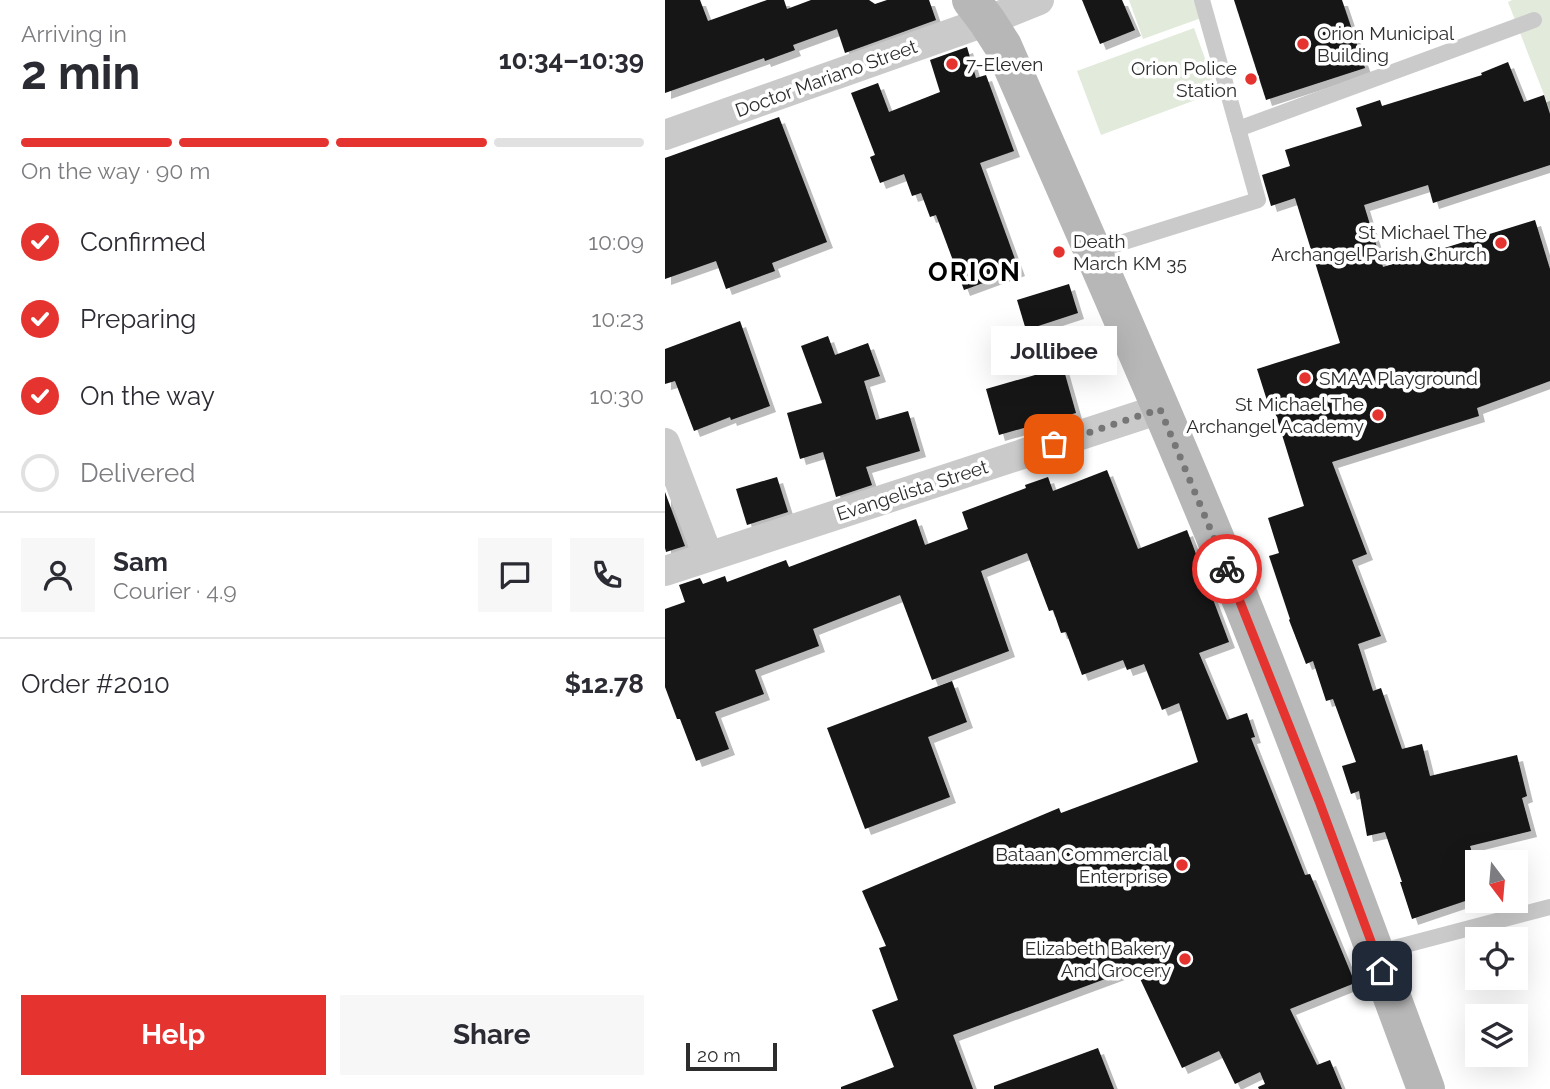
<!DOCTYPE html>
<meta charset="utf-8">
<style>
body{margin:0;font-family:Raleway,sans-serif;background:#f7f7f7;color:#2b2b33;height:100vh;display:flex;flex-direction:column;font-size:26px;white-space:nowrap}
*{box-sizing:border-box;margin:0}
p{font-size:23px;color:#7c7c81}
.icon{flex:none;width:38px;height:38px;fill:none;stroke:currentColor;stroke-width:2;stroke-linecap:round;stroke-linejoin:round}
.map{position:relative;flex:1;overflow:hidden}
.details{display:flex;flex-direction:column;background:#fff;width:665px}
.details>*{flex:none}
.needle{width:46px;rotate:164deg}
.buttons{position:absolute;left:800px;top:850px;display:grid;gap:14px}
.buttons a{display:grid;place-items:center;width:63px;height:63px;border-radius:0px;background:#fff;box-shadow:0 7px 28px #0002;font-size:35px}
.scale{position:absolute;left:21px;bottom:18px;width:91px;box-sizing:border-box;padding-left:7px;border:4px solid #2d2d2d;border-top:0;font-size:19px;line-height:24px;white-space:nowrap;color:#2d2d2d;-webkit-text-stroke:5px #fff;paint-order:stroke}
.pin{position:absolute;display:grid;place-items:center;width:60px;height:60px;color:#fff;margin:-30px;border-radius:14px;box-shadow:0 4px 10px #0006}
.courier{position:absolute;display:grid;place-items:center;width:70px;height:70px;margin:-35px;border:5px solid #e5332f;border-radius:50%;background:#fff;color:#222;box-shadow:0 2px 9px #0007}
.bubble{position:absolute;height:49px;border-radius:0px;background:#fff;box-shadow:0 7px 28px #0002;font-size:23px;font-weight:700;line-height:49px;text-align:center}
.summary em{font-style:normal;font-weight:700}
.summary div{display:flex;flex-direction:column-reverse}
.summary{display:flex;align-items:center;justify-content:space-between;height:119px;padding:0 21px}
h1{font-size:46px;font-weight:700;line-height:52px}
.bar{display:grid;grid-template-columns:repeat(4,1fr);gap:10px 7px;align-content:center;height:84px;padding:0 21px}
.bar i{height:9px;border-radius:5px;background:#e1e1e2}
.bar .selected{background:#e5332f}
.bar p{grid-column:span 4}
.line{display:flex;align-items:center;gap:18px;padding:0 21px;border-top:2px solid #e1e1e2}
.line div{flex:1}
.round{display:grid;place-items:center;flex:none;width:74px;height:74px;border-radius:0px;background:#f7f7f7}
ol{padding:0 21px;list-style:none}
li{display:flex;align-items:center;gap:21px;height:77px}
li p{margin-inline-start:auto}
li .icon{padding:7px;border-radius:50%;background:#e5332f;color:#fff;stroke-width:4}
li:last-child{color:#7c7c81}
li i{width:38px;height:38px;border:4px solid #e1e1e2;border-radius:50%}
.primary-button{display:flex;gap:14px;margin-top:auto;padding:14px 21px}
.primary-button a{flex:1;height:80px;border-radius:0px;background:#e5332f;color:#fff;font-size:28px;font-weight:700;line-height:80px;text-align:center}
.primary-button a+a{background:#f7f7f7;color:#2b2b33}
main{display:flex;flex:1;min-height:0}
.map>svg:first-child{display:block}
</style>
<main>
<section class="details">
<div class="summary"><div><h1>2 min</h1><p>Arriving in</p></div><em>10:34–10:39</em></div>
<div class="bar"><i class="selected"></i><i class="selected"></i><i class="selected"></i><i></i><p>On the way · 90 m</p></div>
<ol>
<li><svg class="icon" aria-label="check" viewBox="0 0 24 24"><path d="M5 12l5 5 9-10"/></svg>Confirmed<p>10:09</p></li>
<li><svg class="icon" aria-label="check" viewBox="0 0 24 24"><path d="M5 12l5 5 9-10"/></svg>Preparing<p>10:23</p></li>
<li><svg class="icon" aria-label="check" viewBox="0 0 24 24"><path d="M5 12l5 5 9-10"/></svg>On the way<p>10:30</p></li>
<li><i></i>Delivered</li>
</ol>
<div class="line" style="height:126px"><a class="round"><svg class="icon" aria-label="person" viewBox="0 0 24 24"><circle cx="12" cy="8" r="4"/><path d="M4 21q1-7 8-7t8 7"/></svg></a><div><b>Sam</b><p>Courier · 4.9</p></div><a class="round"><svg class="icon" aria-label="chat" viewBox="0 0 24 24"><path d="M4 5h16v11H9l-5 4z"/></svg></a><a class="round"><svg class="icon" aria-label="phone" viewBox="0 0 24 24"><path d="M5 4h4l2 5-3 2q2 4 5 5l2-3 5 2v4C11 20 4 13 5 4z"/></svg></a></div>
<div class="line" style="height:91px"><div>Order #2010</div><b>$12.78</b></div>
<div class="primary-button"><a>Help</a><a>Share</a></div>
</section>
<div class="map">
<svg width="885" height="1089" viewBox="0 0 885 1089">
<defs>
<filter id="shadow"><feDropShadow dx="6" dy="6" stdDeviation="0" flood-color="#0004"/></filter>
</defs>
<rect width="100%" height="100%" fill="#fff"/>
<g fill="#e2ebdb">
<polygon points="464,0 533,0 539,17 478,39"/>
<polygon points="847,0 885,0 885,110 843,2"/>
<polygon points="529,28 552,92 436,135 412,71"/>
</g>
<g fill="#141414" filter="url(#shadow)">
<polygon points="0,0 35,0 43,21 102,0 119,0 122,9 146,0 204,0 210,4 222,0 264,0 271,20 180,53 172,29 128,45 130,50 100,61 99,58 0,93"/>
<polygon points="417,0 457,0 470,30 435,44"/>
<polygon points="569,0 677,0 700,68 601,100"/>
<polygon points="302,47 311,78 321,75 349,151 315,163 354,270 299,290 271,215 265,217 256,193 247,196 239,174 215,183 205,157 210,155 186,93 213,83 224,112 275,92 265,60"/>
<polygon points="843,62 859,102 879,95 885,114 885,165 768,203 763,185 699,205 718,267 870,220 885,269 885,381 812,408 814,416 667,462 702,554 687,560 716,636 693,644 708,691 716,688 737,749 757,744 765,776 852,755 862,796 857,798 866,831 805,846 812,869 812,897 747,919 735,882 737,882 720,832 702,836 694,791 686,794 677,766 691,762 668,699 661,701 648,661 641,664 624,620 625,619 604,556 614,553 603,518 639,506 610,412 606,413 592,369 675,343 630,198 606,206 597,175 625,166 620,150 697,126 691,108 715,100 717,106 817,75 816,73"/>
<polygon points="114,117 162,242 107,263 110,271 61,289 51,261 0,279 0,158"/>
<polygon points="404,284 413,313 361,330 352,300"/>
<polygon points="75,321 105,406 66,420 65,417 29,431 10,381 0,384 0,349"/>
<polygon points="163,336 170,355 203,343 215,376 199,381 211,420 243,411 255,451 201,467 207,485 171,497 158,452 135,459 122,413 157,403 136,346"/>
<polygon points="398,367 411,413 334,435 321,389"/>
<polygon points="442,470 473,549 522,530 564,642 534,653 562,720 582,713 590,737 586,738 640,875 645,874 690,983 625,1009 652,1065 665,1060 677,1089 594,1089 593,1087 600,1084 595,1072 570,1084 554,1051 517,1068 470,968 288,1035 308,1089 176,1089 176,1087 229,1067 207,1010 233,1000 214,948 221,946 197,891 394,808 396,813 533,762 514,703 497,710 479,664 462,670 458,660 417,675 401,632 396,633 388,610 384,611 362,553 316,571 344,651 267,680 235,595 148,629 154,646 90,670 99,694 50,712 64,749 31,761 15,719 12,719 0,687 0,609 20,602 14,585 35,578 38,584 60,576 62,582 121,560 124,567 251,519 260,545 303,529 297,512 361,488 360,485 383,477 388,491"/>
<polygon points="112,477 123,512 82,525 71,489"/>
<polygon points="0,492 20,546 1,552 0,548"/>
<polygon points="287,681 302,722 263,737 285,797 200,829 162,728"/>
<polygon points="433,1048 449,1089 329,1089 329,1086"/>
</g>
<g fill="none" stroke-linecap="round" stroke-linejoin="round">
<g stroke="#cacaca" stroke-width="16">
<polyline points="573,129 869,20"/>
<polyline points="427,252 593,200 537,0"/>
<polyline points="710,953 885,907"/>
</g>
<g stroke="#cacaca" stroke-width="30">
<polyline points="0,135 322,21 374,0"/>
<polyline points="0,443 43,556"/>
<polyline points="0,571 495,409"/>
</g>
<path stroke="#b7b7b7" stroke-width="38" d="M306,0L322,21L338,46C420,234 504,422 581,613C644,771 702,930 761,1089"/>
</g>
<g fill="none" stroke-linecap="round" stroke-linejoin="round">
<polyline stroke="#767676" stroke-width="7" stroke-dasharray="0 12.6" points="389,444 495,409 562,569"/>
<polyline stroke="#e5332f" stroke-width="9" points="562,569 654,801 717,971"/>
</g>
<g fill="#e5332f" stroke="#fff" stroke-width="2.5">
<circle cx="638" cy="44" r="7"/>
<circle cx="287" cy="64" r="7"/>
<circle cx="586" cy="79" r="7"/>
<circle cx="836" cy="243" r="7"/>
<circle cx="394" cy="252" r="7"/>
<circle cx="640" cy="378" r="7"/>
<circle cx="713" cy="415" r="7"/>
<circle cx="517" cy="865" r="7"/>
<circle cx="520" cy="959" r="7"/>
</g>
<g text-anchor="middle" stroke-width="7" stroke-linejoin="round" paint-order="stroke">
<g font-size="19" fill="#2d2d2d" stroke="#fff" text-anchor="end">
<text x="652" y="40" text-anchor="start">Orion Municipal<tspan x="652" dy="22">Building</tspan></text>
<text x="301" y="71" text-anchor="start">7-Eleven</text>
<text x="572" y="75">Orion Police<tspan x="572" dy="22">Station</tspan></text>
<text x="822" y="239">St Michael The<tspan x="822" dy="22">Archangel Parish Church</tspan></text>
<text x="408" y="248" text-anchor="start">Death<tspan x="408" dy="22">March KM 35</tspan></text>
<text x="654" y="385" text-anchor="start">SMAA Playground</text>
<text x="699" y="411">St Michael The<tspan x="699" dy="22">Archangel Academy</tspan></text>
<text x="503" y="861">Bataan Commercial<tspan x="503" dy="22">Enterprise</tspan></text>
<text x="506" y="955">Elizabeth Bakery<tspan x="506" dy="22">And Grocery</tspan></text>
</g>
<g font-size="19" fill="#2d2d2d" stroke="#fff">
<text transform="translate(161 78) rotate(-20)" y="7">Doctor Mariano Street</text>
<text transform="translate(247 490) rotate(-18)" y="7">Evangelista Street</text>
</g>
<g font-size="26" font-weight="bold" letter-spacing="2" fill="#000" stroke="#fff">
<text x="310" y="281">ORION</text>
</g>
</g>
</svg>
<div class="buttons">
<a><svg class="needle" viewBox="-14 -14 28 28"><path d="M0-13l5 13h-10z" fill="#e53935"/><path d="M0 13l5-13h-10z" fill="#7c7c81"/></svg></a>
<a><svg class="icon" aria-label="locate" viewBox="0 0 24 24"><circle cx="12" cy="12" r="6"/><path d="M12 2v4M12 18v4M2 12h4M18 12h4"/></svg></a>
<a><svg class="icon" aria-label="layers" viewBox="0 0 24 24"><path d="M12 4l9 5-9 5-9-5zM3 14l9 5 9-5"/></svg></a>
</div>
<div class="scale">20 m</div>
<div class="pin" style="left:389px;top:444px;background:#ea580c"><svg class="icon" aria-label="bag" viewBox="0 0 24 24"><path d="M5 8h14l-1 12H6zM9 8a3 3 0 0 1 6 0"/></svg></div>
<div class="pin" style="left:717px;top:971px;background:#1f2937"><svg class="icon" aria-label="home" viewBox="0 0 24 24"><path d="M3 11l9-7 9 7M6 9v11h12V9"/></svg></div>
<div class="courier" style="left:562px;top:569px"><svg class="icon" aria-label="bike" viewBox="0 0 24 24"><circle cx="6" cy="16" r="4"/><circle cx="18" cy="16" r="4"/><path d="M6 16l4-8h5l3 8M10 8l3 8H6M13 5h3"/></svg></div>
<div class="bubble" style="left:326px;top:326px;width:126px">Jollibee</div>
</div>
</main>
